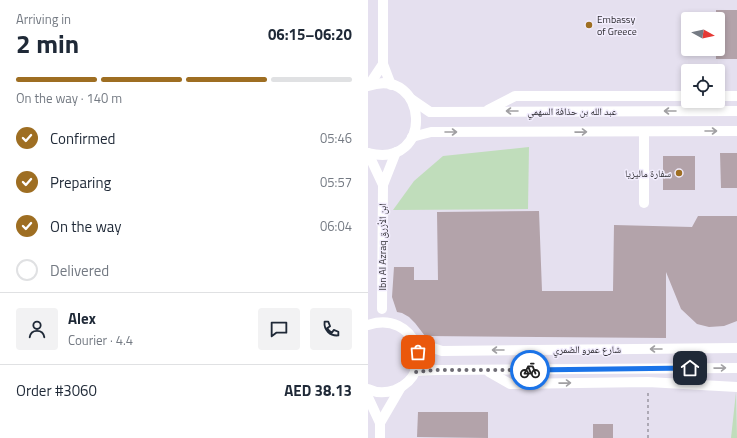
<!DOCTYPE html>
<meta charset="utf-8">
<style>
body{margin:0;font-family:"Titillium Web","Noto Naskh Arabic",sans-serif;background:#f2f2f3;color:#1f2937;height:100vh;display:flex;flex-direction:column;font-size:15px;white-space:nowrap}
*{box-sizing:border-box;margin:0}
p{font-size:13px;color:#747a83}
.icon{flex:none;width:22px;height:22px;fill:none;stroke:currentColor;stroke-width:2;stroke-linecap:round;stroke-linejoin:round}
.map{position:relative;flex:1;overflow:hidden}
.panel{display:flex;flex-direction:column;background:#fff;width:368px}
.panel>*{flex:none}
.needle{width:26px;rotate:98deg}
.fabs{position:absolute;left:313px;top:12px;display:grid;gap:8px}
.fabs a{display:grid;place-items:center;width:44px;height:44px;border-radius:4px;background:#fff;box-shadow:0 2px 6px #0003;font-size:20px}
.pin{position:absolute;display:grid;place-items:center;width:34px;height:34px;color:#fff;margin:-17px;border-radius:8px;box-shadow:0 2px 6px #0006}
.courier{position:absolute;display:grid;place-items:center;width:40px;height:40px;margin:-20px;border:3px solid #1a73e8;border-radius:50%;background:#fff;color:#222;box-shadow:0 1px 5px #0007}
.summary em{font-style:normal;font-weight:700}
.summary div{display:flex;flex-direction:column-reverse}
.summary{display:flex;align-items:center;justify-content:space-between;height:68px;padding:0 16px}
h1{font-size:26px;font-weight:700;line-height:30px}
.bar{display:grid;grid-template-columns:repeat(4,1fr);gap:6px 4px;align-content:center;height:48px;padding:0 16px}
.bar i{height:5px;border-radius:3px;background:#e0e1e3}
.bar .on{background:#9e6e22}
.bar p{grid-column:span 4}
.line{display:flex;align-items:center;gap:10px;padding:0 16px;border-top:1px solid #e0e1e3}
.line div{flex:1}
.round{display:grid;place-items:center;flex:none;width:42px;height:42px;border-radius:4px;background:#f2f2f3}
ol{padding:0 16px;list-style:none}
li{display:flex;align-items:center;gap:12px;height:44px}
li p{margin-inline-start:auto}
li .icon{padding:4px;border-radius:50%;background:#9e6e22;color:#fff;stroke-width:4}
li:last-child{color:#747a83}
li i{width:22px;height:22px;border:2px solid #e0e1e3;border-radius:50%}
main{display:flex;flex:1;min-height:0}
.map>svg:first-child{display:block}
</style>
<main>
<section class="panel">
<div class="summary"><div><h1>2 min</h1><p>Arriving in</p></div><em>06:15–06:20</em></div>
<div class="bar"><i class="on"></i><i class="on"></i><i class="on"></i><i></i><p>On the way · 140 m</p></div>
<ol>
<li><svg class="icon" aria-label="check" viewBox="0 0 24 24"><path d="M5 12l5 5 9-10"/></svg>Confirmed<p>05:46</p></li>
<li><svg class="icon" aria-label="check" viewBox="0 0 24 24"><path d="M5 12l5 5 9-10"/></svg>Preparing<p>05:57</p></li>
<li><svg class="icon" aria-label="check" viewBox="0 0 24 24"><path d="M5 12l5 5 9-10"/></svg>On the way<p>06:04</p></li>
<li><i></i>Delivered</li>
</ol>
<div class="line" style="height:72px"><a class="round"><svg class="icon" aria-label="person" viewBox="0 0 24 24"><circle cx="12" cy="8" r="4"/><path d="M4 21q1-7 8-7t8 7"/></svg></a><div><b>Alex</b><p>Courier · 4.4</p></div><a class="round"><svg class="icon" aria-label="chat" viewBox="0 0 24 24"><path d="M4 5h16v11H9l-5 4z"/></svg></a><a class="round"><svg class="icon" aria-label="phone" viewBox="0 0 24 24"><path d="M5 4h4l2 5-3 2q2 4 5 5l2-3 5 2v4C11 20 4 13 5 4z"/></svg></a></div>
<div class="line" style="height:52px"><div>Order #3060</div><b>AED 38.13</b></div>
</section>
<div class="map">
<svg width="369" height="438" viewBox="0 0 369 438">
<rect width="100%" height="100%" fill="#e5e0ef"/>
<g fill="#c0ddbb">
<polygon points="161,147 160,209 25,210 46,181 75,156"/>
<polygon points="368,392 369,438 363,438"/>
</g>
<g fill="#b3a3aa">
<polygon points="348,10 369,10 369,59 348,59 348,49 350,49 350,19 348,19"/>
<polygon points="352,153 369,153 369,188 353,188"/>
<rect x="295" y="156" width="32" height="34"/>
<polygon points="171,211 174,291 245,291 246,225 324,227 330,216 369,216 369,321 356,326 341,327 329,324 313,309 298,272 298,338 57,336 47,323 41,317 34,313 29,312 24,297 26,267 46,267 46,280 70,280 69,212"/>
<polygon points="50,412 120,412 120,438 49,437"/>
<rect x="225" y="424" width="20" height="14"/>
</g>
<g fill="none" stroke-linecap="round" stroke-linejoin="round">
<polyline stroke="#9a97a2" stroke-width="1.5" stroke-dasharray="3 3" stroke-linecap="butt" points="280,438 280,390"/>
<g stroke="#fff" stroke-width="10">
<polyline points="15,64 15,0"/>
<polyline points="1,85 15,64 23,85"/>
<path d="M0,86C60,65 68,170 0,153"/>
<polyline points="350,96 369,96"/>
<polyline points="43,99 62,112 369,111"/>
<polyline points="120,110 147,96 320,96"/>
<polyline points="276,132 276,203"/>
<polyline points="44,137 63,132 369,131"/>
<polyline points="0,153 15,185 28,152"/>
<polyline points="14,309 15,185"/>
<path d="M0,325C47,309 71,372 27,390C18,393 8,393 0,389"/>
<polyline points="47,342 74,351 369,348"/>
<polyline points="47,371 69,370 369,368"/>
<polyline points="121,372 142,384 280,382 369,387"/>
<polyline points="0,397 12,423 12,438"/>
<polyline points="12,423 33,387"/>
</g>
</g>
<defs><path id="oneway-shaft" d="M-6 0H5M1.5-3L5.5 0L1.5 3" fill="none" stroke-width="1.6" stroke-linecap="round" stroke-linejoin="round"/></defs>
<g stroke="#a1a0a3">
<use href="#oneway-shaft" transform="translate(144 111) rotate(180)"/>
<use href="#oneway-shaft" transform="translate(302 111) rotate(180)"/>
<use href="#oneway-shaft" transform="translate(343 131)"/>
<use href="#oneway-shaft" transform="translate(83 132)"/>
<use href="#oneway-shaft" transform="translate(213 132) rotate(-1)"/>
<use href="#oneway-shaft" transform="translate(288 349) rotate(180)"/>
<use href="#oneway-shaft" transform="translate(130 350) rotate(180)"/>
<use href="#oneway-shaft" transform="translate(352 368) rotate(-1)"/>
<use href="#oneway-shaft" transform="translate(197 383) rotate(-1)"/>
</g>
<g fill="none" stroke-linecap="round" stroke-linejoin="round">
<polyline stroke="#6e6c74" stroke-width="4" stroke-dasharray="0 7.2" points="50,352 50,362 47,372 69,370 162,370"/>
<polyline stroke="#1a73e8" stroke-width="5" points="162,370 322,368"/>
</g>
<g fill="#9e6e22" stroke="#f2edfd" stroke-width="1.5">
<circle cx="221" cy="25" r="4"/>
<circle cx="311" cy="173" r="4"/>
</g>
<g text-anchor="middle" stroke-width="3" stroke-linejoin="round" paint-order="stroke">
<g font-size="10" fill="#2e2d32" stroke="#f2edfd" text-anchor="start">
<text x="229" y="23">Embassy<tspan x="229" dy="12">of Greece</tspan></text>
<text x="303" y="177" text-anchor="end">سفارة ماليزيا</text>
</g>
<g font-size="10" fill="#2e2d32" stroke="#f2edfd">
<text x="204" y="115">عبد الله بن حذافة السهمي</text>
<text transform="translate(14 247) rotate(-90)" y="4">Ibn Al Azraq ابن الأزرق</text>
<text x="219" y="353">شارع عمرو الضمري</text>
</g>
</g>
</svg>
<div class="fabs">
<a><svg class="needle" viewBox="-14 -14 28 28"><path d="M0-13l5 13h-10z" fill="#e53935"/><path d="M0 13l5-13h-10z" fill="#747a83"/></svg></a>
<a><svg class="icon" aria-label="locate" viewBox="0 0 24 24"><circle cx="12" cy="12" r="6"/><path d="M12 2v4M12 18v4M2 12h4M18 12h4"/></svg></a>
</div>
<div class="pin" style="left:50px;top:352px;background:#ea580c"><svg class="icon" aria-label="bag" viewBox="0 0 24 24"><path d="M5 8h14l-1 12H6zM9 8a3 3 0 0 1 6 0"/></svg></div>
<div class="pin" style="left:322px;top:368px;background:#1f2937"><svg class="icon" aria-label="home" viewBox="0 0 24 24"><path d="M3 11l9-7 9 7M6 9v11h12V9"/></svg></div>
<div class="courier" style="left:162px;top:370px"><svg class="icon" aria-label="bike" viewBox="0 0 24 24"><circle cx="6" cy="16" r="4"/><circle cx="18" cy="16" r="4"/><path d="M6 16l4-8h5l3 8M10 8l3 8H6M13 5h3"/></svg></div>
</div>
</main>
